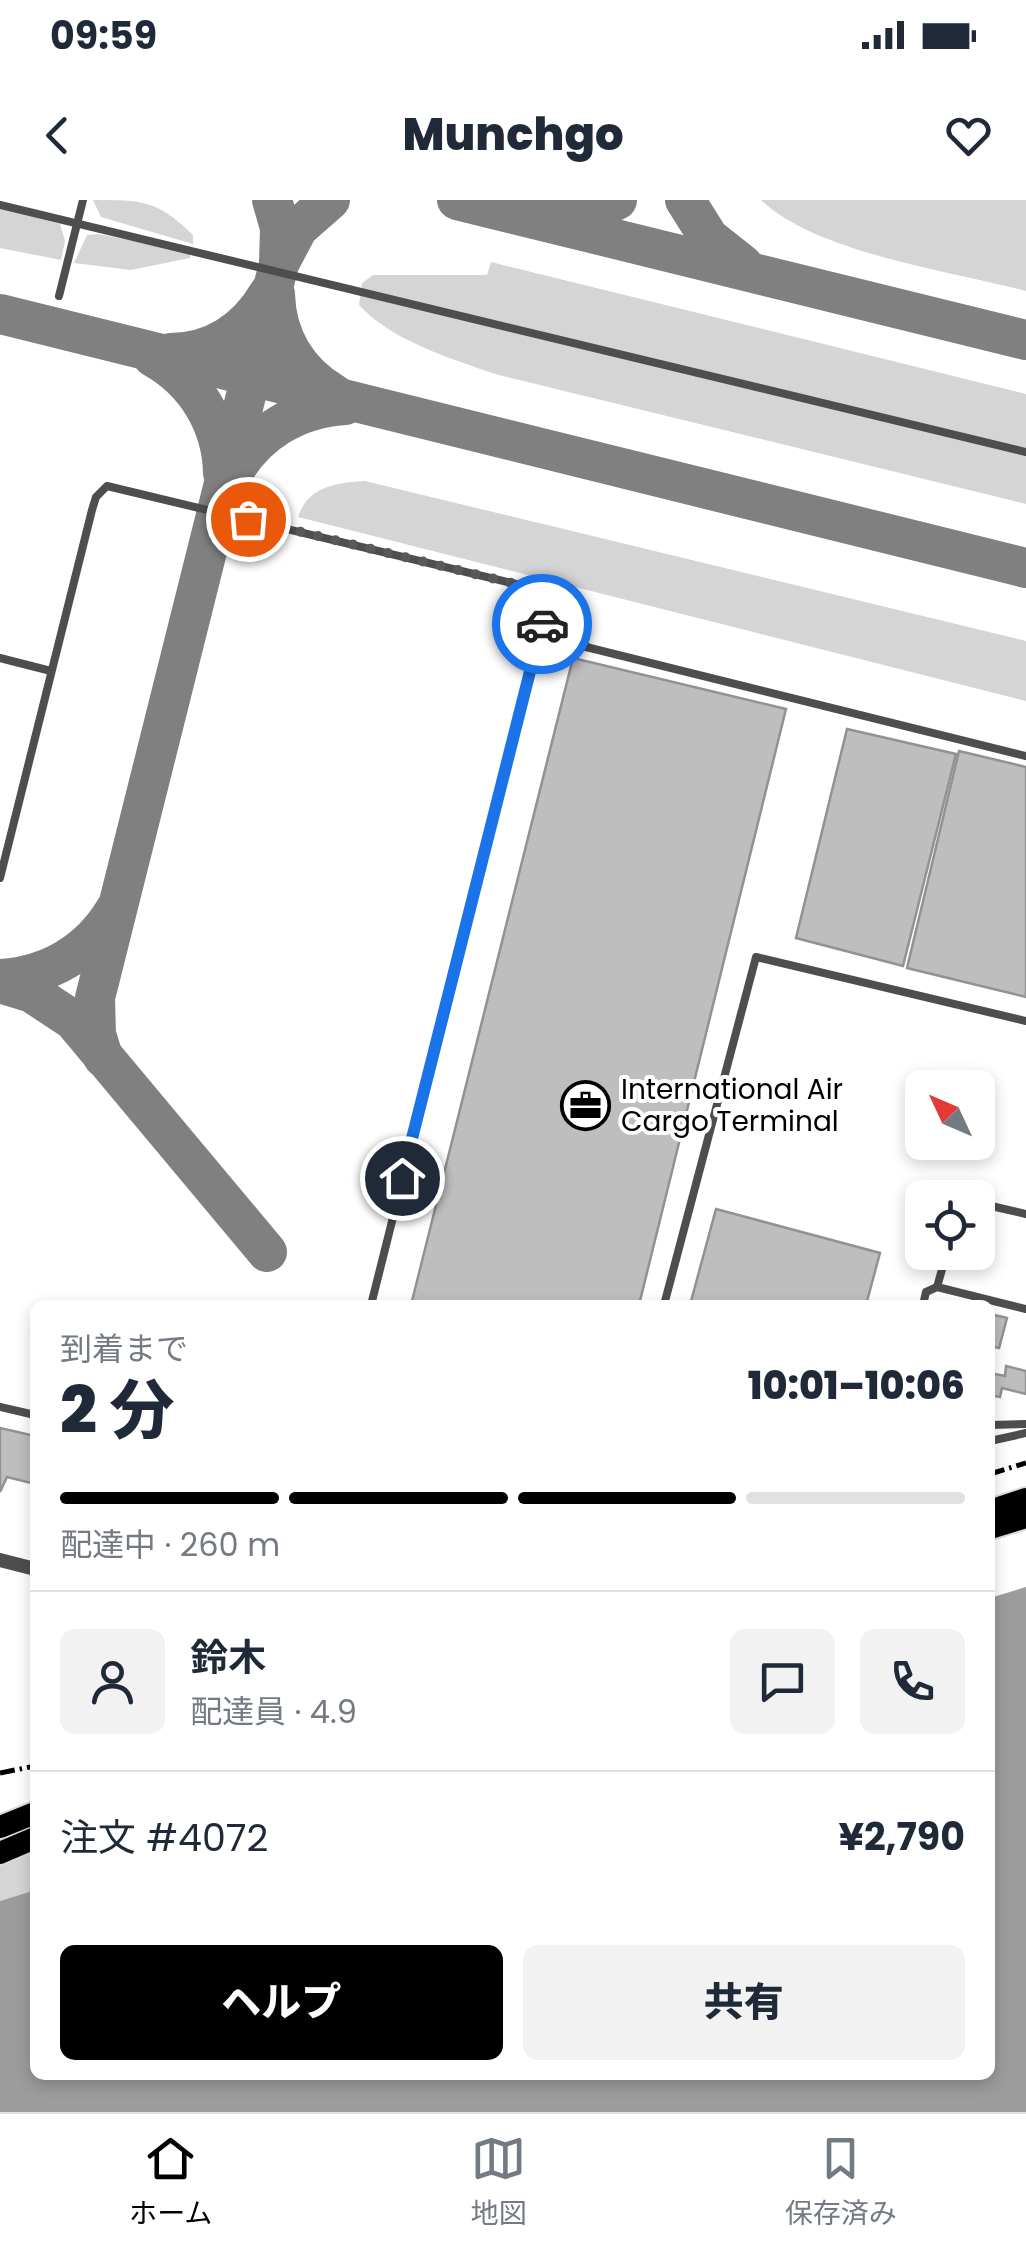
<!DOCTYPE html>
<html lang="ja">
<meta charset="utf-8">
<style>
body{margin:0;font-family:Poppins,"Noto Sans JP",sans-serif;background:#f2f2f3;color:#1f2937;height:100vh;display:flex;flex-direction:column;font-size:38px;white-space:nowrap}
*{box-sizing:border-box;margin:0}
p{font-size:32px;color:#747a83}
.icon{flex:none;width:55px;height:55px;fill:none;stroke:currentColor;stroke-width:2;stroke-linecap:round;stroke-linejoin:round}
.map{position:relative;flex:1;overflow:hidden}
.sheet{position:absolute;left:30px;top:1100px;width:965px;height:780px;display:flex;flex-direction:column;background:#fff;border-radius:15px;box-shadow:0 5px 15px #0003}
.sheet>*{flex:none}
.needle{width:65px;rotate:314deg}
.buttons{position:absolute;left:905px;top:870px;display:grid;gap:20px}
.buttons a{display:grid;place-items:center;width:90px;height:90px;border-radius:15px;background:#fff;box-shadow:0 5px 15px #0003;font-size:50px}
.pin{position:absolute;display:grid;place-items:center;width:85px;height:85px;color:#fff;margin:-42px;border:5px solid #fff;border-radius:50%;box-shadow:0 2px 10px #0007}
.courier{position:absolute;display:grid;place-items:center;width:100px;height:100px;margin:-50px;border:8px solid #1a73e8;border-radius:50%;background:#fff;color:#222;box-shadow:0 2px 12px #0007}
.overview em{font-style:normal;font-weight:800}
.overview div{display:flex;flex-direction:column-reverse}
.overview{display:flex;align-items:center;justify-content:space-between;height:170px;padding:0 30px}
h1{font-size:65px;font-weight:800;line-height:75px}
.bar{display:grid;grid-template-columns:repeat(4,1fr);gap:15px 10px;align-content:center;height:120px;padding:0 30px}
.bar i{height:12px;border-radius:8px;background:#e0e1e3}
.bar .selected{background:#000}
.bar p{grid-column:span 4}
.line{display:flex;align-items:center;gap:25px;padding:0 30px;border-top:2px solid #e0e1e3}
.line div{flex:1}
.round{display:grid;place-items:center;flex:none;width:105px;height:105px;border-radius:15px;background:#f2f2f3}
.action{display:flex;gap:20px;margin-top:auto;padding:20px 30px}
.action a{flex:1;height:115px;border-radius:15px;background:#000;color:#fff;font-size:40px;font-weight:800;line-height:115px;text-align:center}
.action a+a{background:#f2f2f3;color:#1f2937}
.status{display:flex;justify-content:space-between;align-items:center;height:70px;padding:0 50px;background:#fff;direction:ltr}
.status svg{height:28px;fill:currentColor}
header{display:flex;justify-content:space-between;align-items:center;height:130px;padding:0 30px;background:#fff;font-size:45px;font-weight:800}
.menu{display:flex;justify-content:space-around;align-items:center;height:140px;border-top:2px solid #e0e1e3;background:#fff;font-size:28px;color:#747a83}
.menu a{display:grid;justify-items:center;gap:5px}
.menu .selected{color:#000}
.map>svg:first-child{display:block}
</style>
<div class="status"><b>09:59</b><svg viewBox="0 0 49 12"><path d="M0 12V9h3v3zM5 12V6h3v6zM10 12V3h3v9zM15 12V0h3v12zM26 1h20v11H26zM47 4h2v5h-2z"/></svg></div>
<header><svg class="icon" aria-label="back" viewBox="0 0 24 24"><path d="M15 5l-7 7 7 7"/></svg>Munchgo<svg class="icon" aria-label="heart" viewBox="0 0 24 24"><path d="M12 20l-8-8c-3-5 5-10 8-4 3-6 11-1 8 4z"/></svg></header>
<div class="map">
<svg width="1026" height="1912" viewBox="0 0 1026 1912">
<rect width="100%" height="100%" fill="#fff"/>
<g fill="#d5d5d5">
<path d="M93,0C142,0 157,0 193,35V44L101,17Z"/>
<path d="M761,0H1026V91C950,71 817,53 761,0Z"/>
<polygon points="0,7 60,24 65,41 61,60 0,48"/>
<polygon points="98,34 190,52 190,58 131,70 74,63 87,35"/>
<path d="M491,62L1026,194V304L495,174C450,158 392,141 359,105L362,83L373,75H487Z"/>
<path d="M365,281L1026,441V501L298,317C308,286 336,283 365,281Z"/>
<polygon points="35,1652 35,1690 0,1701 0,1666"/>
</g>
<polygon fill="#9c9c9c" points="1026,1387 1026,1912 0,1912 0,1701 35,1690 35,1875 990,1875 990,1398"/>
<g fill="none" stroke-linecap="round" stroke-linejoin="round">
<g stroke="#808080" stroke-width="40">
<polyline points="272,0 280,28 279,64"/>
<polyline points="457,0 1026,140"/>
<polyline points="685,0 709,38 743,65"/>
<polyline points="550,18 586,14 617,0"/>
<path d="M275,94C276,137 297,172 334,194"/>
<polyline points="0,114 1026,368"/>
<path d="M170,153C214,153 247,130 269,93"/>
<path d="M153,157C196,181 222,224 223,273"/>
<path d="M233,273C257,232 297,208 345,205"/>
<path d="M0,779C49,776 90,752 115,710"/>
<polyline points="0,783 32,793 73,820 267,1052"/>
<polyline points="103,857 96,834 95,798 279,64 298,28 330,0"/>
</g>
</g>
<g fill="#bebebe" stroke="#929292" stroke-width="2.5">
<polygon points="573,458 786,509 639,1105 411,1105"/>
<polygon points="847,529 956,554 903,766 796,738"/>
<polygon points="959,551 1026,567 1026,797 907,768"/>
<polygon points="716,1009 880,1053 866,1105 690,1105"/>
<polygon points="990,1114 1007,1118 999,1148 990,1146"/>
<polygon points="1006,1166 1026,1171 1026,1194 1002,1188 1000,1197 990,1195 990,1173 1005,1176"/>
<polygon points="0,1228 35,1236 35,1284 7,1277 0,1292"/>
</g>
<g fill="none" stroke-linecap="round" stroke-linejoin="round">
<defs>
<g id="primary">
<polyline points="990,1311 1026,1299"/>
<polyline points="990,1328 1026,1317"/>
<polyline points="0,1627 35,1613"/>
<polyline points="0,1653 35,1638"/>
</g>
</defs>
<use href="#primary" stroke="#dbdbdb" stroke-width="26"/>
<g stroke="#4e4e4e" stroke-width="8">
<polyline points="0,5 1026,252"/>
<polyline points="59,96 83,0"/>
<polyline points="533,456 566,442 1026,556"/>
<polyline points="0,458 51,471"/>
<polyline points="0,678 92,310 96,297 107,286 516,384 545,400 587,447"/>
<polyline points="978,1003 1026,1014"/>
<polyline points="937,1087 947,1052"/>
<polyline points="371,1105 544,417 545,401"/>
<polyline points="664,1105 756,757 1026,821"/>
<polyline points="923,1105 926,1092 937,1087 1026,1109"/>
<polyline points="0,1207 35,1215"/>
<polyline points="990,1225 1026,1224"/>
<polyline points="990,1241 1026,1233"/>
</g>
<polyline stroke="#4e4e4e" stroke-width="14" points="0,1360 35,1369"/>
<use href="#primary" stroke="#000" stroke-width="22"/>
<g stroke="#000" stroke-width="5" stroke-dasharray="15 5 2.5 5" stroke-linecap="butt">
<polyline points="990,1274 1026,1263"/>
<polyline points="0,1573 35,1566"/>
</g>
</g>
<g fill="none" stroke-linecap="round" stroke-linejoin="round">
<polyline stroke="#595959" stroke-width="10" stroke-dasharray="0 18" points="248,319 516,384 544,400 542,424"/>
<polyline stroke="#1a73e8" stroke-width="12" points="402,978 542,424"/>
</g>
<defs>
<symbol id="office-ring" viewBox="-11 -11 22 22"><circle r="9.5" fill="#fff" stroke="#000" stroke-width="1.5"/><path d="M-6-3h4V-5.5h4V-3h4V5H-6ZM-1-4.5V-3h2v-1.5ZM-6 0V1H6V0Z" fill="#000"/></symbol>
</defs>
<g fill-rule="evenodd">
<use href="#office-ring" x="558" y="878" width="55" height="55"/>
</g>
<g text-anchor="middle" stroke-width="8" stroke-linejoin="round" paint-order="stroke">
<g font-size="28" fill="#000" stroke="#fff" text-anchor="start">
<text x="621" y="899">International Air<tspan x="621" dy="32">Cargo Terminal</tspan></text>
</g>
</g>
</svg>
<div class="buttons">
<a><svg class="needle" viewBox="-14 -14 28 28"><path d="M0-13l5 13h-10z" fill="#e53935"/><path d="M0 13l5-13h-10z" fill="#747a83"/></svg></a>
<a><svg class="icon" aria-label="locate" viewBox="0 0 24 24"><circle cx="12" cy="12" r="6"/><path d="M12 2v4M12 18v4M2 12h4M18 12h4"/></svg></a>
</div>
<div class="pin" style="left:248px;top:319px;background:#ea580c"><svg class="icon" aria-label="bag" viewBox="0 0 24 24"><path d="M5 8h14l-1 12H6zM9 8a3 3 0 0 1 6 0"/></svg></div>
<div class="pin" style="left:402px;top:978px;background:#1f2937"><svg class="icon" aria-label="home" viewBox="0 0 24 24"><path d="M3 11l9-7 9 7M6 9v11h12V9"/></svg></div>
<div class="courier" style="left:542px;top:424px"><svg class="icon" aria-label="car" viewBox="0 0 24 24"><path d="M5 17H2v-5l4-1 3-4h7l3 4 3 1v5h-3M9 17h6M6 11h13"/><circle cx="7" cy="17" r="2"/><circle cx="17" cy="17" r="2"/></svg></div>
<section class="sheet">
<div class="overview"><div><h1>2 分</h1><p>到着まで</p></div><em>10:01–10:06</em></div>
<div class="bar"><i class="selected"></i><i class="selected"></i><i class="selected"></i><i></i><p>配達中 · 260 m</p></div>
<div class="line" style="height:180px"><a class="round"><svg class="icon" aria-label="person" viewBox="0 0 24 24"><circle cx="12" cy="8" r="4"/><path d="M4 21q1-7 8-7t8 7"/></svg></a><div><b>鈴木</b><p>配達員 · 4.9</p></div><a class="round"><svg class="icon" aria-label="chat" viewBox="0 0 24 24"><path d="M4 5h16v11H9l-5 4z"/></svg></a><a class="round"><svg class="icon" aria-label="phone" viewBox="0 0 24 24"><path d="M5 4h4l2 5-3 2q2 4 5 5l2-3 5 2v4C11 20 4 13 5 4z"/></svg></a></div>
<div class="line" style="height:130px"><div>注文 #4072</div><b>¥2,790</b></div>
<div class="action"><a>ヘルプ</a><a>共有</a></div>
</section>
</div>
<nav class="menu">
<a class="selected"><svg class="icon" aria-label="home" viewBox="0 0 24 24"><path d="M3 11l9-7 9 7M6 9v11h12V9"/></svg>ホーム</a>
<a><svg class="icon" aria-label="map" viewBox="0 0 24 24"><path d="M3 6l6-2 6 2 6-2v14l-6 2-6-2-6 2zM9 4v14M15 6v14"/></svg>地図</a>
<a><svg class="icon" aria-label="saved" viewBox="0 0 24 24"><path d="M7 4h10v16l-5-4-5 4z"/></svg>保存済み</a>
</nav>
